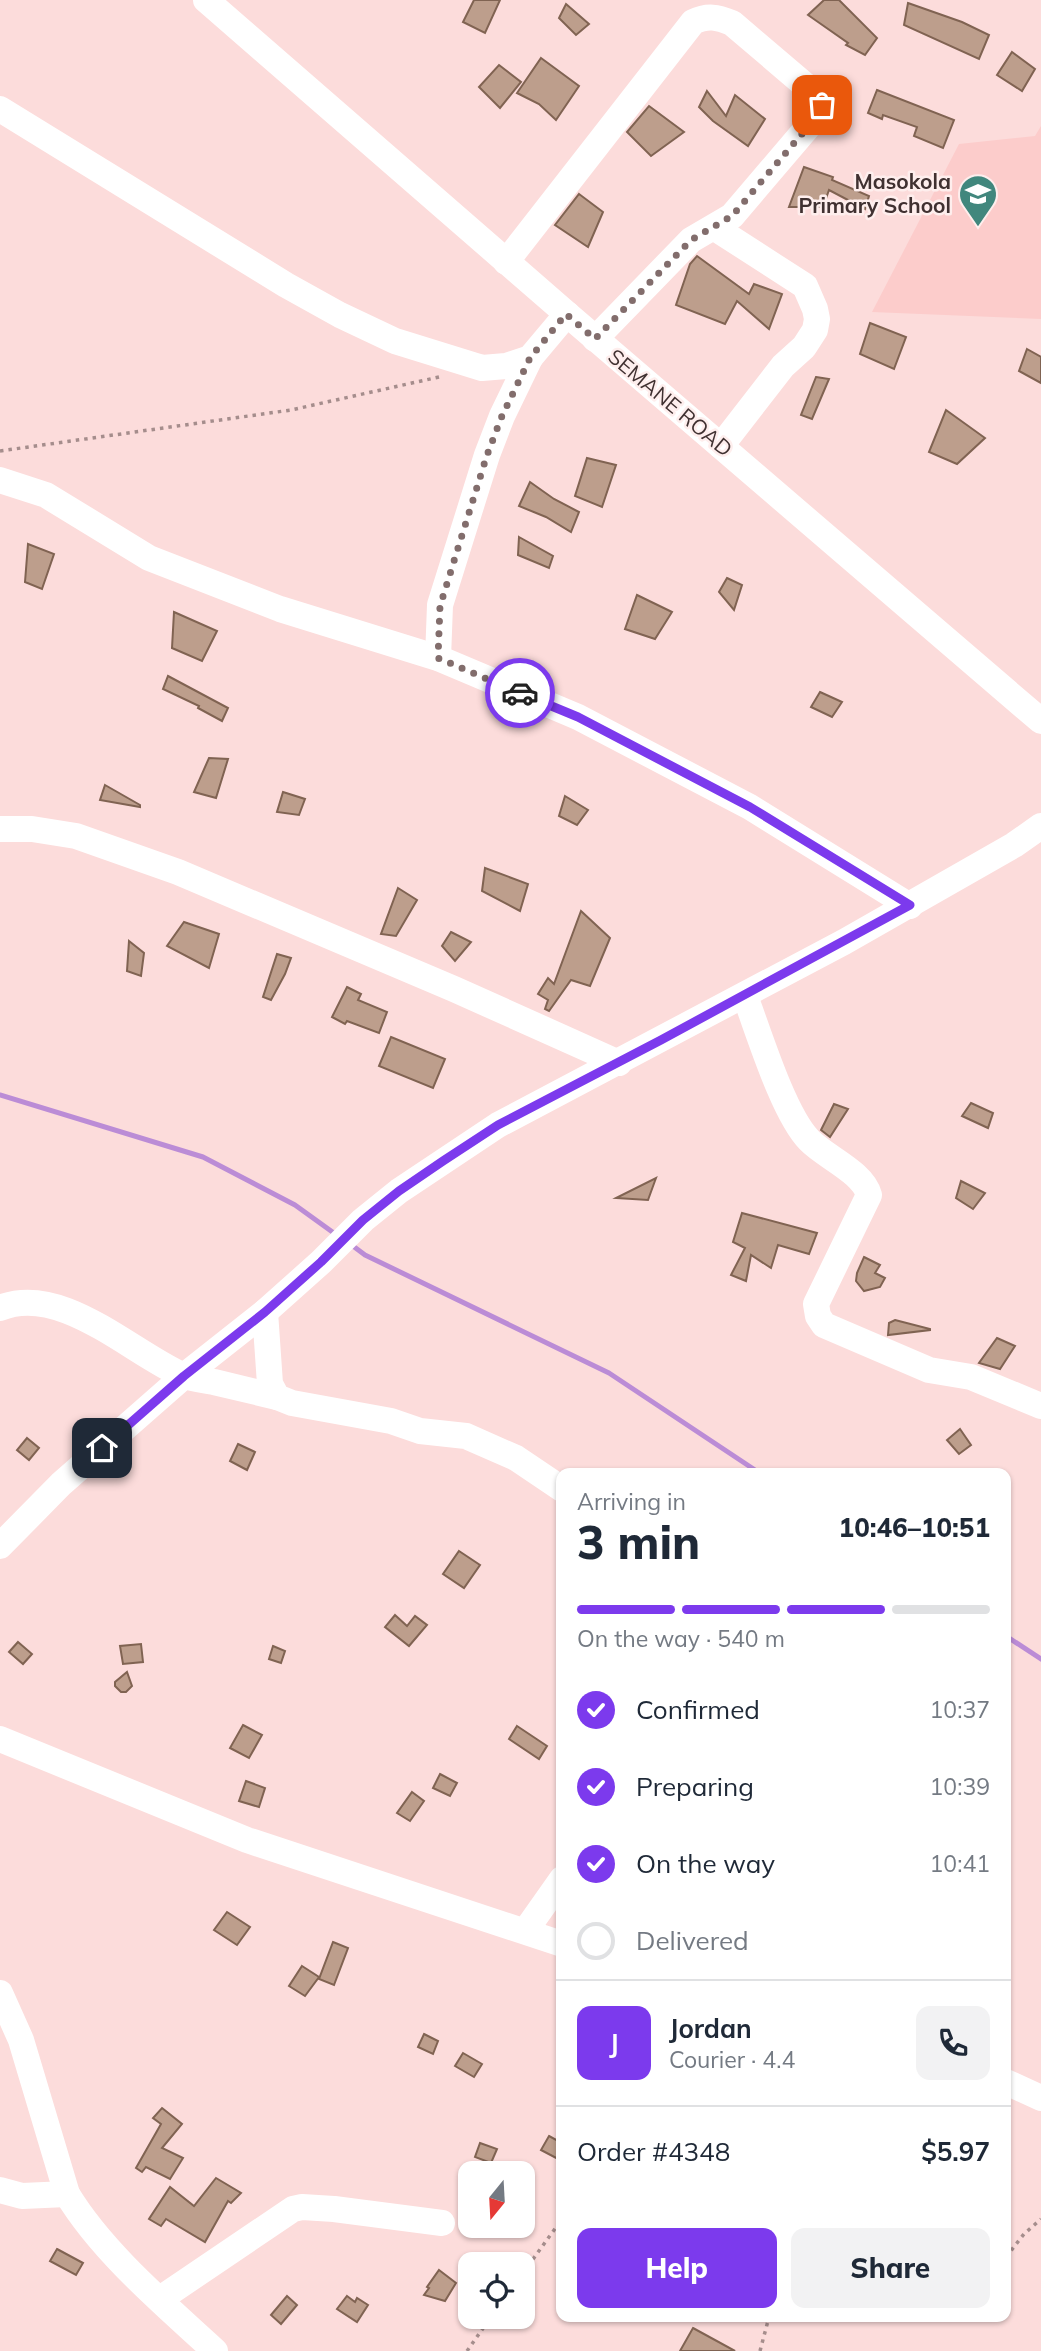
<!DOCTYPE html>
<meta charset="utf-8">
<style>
body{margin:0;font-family:Mulish,sans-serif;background:#f2f2f3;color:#1f2937;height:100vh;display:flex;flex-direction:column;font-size:26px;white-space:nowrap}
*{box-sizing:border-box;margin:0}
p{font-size:23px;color:#747a83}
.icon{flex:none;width:38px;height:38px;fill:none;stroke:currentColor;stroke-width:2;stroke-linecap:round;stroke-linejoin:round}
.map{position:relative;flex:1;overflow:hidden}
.details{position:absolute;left:556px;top:1468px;width:455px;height:854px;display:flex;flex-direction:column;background:#fff;border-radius:14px;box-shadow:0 2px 5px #0004}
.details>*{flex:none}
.needle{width:46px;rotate:198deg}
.controls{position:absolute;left:458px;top:2161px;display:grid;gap:14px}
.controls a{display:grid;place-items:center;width:77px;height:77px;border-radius:14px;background:#fff;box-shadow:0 2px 5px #0004;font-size:35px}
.pin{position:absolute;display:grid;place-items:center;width:60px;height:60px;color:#fff;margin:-30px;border-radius:14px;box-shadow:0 4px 10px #0006}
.courier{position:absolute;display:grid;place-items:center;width:70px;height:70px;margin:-35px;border:5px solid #7c3aed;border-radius:50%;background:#fff;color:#222;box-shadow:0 2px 9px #0007}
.summary em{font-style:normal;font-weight:800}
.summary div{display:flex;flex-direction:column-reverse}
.summary{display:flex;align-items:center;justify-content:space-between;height:119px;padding:0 21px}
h1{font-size:46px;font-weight:800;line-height:52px}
.bar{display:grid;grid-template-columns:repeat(4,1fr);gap:10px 7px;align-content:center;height:84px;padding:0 21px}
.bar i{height:9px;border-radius:5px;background:#e0e1e3}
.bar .current{background:#7c3aed}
.bar p{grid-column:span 4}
.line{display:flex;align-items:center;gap:18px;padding:0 21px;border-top:2px solid #e0e1e3}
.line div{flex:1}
.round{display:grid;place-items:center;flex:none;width:74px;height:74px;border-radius:14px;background:#f2f2f3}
ol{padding:0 21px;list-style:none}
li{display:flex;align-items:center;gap:21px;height:77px}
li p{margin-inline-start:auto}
li .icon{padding:7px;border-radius:50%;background:#7c3aed;color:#fff;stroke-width:4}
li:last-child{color:#747a83}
li i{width:38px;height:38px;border:4px solid #e0e1e3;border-radius:50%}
.action{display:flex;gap:14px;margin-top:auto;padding:14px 21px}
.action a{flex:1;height:80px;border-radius:14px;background:#7c3aed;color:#fff;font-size:28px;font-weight:800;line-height:80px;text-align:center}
.action a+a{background:#f2f2f3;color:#1f2937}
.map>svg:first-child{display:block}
</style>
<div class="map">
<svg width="1041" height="2351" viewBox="0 0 1041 2351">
<rect width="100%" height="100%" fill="#fcdcdb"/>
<polygon fill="#fccccb" points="1041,126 1041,319 872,312 959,144 1035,136"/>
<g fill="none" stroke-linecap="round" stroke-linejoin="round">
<g stroke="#bb8cd6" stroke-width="5">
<polyline points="0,1095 203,1157 295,1205 338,1236"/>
<polyline points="349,1243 365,1255 609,1373 761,1474"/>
<polyline points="1006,1636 1041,1659"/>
</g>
</g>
<g fill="#bd9e8c" stroke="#806352" stroke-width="2">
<polygon points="474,0 500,0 485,33 463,22"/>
<polygon points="824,0 839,0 877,38 865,55 846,45 848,43 808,15"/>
<polygon points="908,3 962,22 989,35 979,59 904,25"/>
<polygon points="566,4 589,24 576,35 559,18"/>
<polygon points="1012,52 1035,69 1022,91 997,75"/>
<polygon points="541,58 579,86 556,120 539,104 517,93"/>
<polygon points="499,65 521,82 500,108 479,87"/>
<polygon points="877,90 954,120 943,148 914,136 917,127 883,115 882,119 868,113"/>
<polygon points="707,91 726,116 735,95 765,119 748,146 713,121 699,107"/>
<polygon points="649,106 684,132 651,156 627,132"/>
<polygon points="804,167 833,177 832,180 869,196 865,209 829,190 823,207 789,207"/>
<polygon points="579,194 603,212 588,247 555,225"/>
<polygon points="697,256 749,294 754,284 782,294 769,329 737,301 725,324 676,305 690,264"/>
<polygon points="870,323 906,337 894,369 860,354"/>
<polygon points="1027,349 1041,357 1041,383 1019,371"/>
<polygon points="816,377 829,379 812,419 801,415"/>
<polygon points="946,410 985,438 957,464 929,452"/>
<polygon points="587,458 616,465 602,507 575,496"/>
<polygon points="530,482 554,499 579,512 571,532 546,517 519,506"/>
<polygon points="519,537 553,556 549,568 518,555"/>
<polygon points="28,544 54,554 42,589 25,582"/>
<polygon points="727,578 742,585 734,610 719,592"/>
<polygon points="637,595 672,612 655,639 625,629"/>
<polygon points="174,612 217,631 202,661 172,648"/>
<polygon points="168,676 228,708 222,721 198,708 199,706 163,689"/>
<polygon points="820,692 842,702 832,717 811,707"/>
<polygon points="209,758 228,759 216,798 194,792"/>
<polygon points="105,785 140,805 140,807 100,800"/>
<polygon points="283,792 305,799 299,815 277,812"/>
<polygon points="565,796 588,810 577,825 559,816"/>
<polygon points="485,868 528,884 520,911 482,891"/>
<polygon points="398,888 417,900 396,936 381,934"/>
<polygon points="581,911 610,938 590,986 571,980 549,1011 545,1009 548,1000 538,994 548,978 554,984"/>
<polygon points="184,922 219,934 209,968 167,946"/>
<polygon points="451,932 471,942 455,961 442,946"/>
<polygon points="129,941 144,953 141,976 127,971"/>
<polygon points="277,954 291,958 285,974 271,1000 263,997"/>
<polygon points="347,987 361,994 358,1000 387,1012 379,1033 347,1021 345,1024 332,1017"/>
<polygon points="391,1037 445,1059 433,1088 379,1066"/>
<polygon points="971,1103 993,1113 988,1128 962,1116"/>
<polygon points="834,1104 848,1109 830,1137 821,1130"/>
<polygon points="656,1178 648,1200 616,1198"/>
<polygon points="961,1181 985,1193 973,1209 956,1198"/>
<polygon points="742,1213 817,1233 809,1254 778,1245 771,1268 751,1255 746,1281 731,1275 745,1248 733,1242"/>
<polygon points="864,1257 880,1265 875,1273 885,1278 880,1287 864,1291 856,1281 857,1273"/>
<polygon points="895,1320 930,1329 930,1330 888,1335 889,1323"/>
<polygon points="997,1338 1015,1346 1000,1369 979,1363"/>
<polygon points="960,1429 971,1445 959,1454 947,1440"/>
<polygon points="27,1438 39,1448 29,1460 17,1450"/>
<polygon points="238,1444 255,1452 247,1470 230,1461"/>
<polygon points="459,1551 480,1565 464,1588 443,1574"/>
<polygon points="395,1615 407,1626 415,1616 427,1625 409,1646 385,1627"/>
<polygon points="18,1642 32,1654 23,1664 9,1652"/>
<polygon points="141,1644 143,1662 123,1664 120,1646"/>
<polygon points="273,1646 285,1651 281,1663 269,1659"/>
<polygon points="127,1672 132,1686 126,1692 121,1692 115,1686 115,1682"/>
<polygon points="243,1725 262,1735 249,1758 230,1748"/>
<polygon points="517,1726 547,1746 539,1759 509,1739"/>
<polygon points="440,1774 457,1783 450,1796 433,1788"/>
<polygon points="246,1781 265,1788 259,1807 239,1801"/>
<polygon points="412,1792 424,1801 410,1821 397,1813"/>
<polygon points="227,1912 250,1927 237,1945 214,1930"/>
<polygon points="333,1942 348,1948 334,1985 319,1979"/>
<polygon points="302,1966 319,1977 305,1996 289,1986"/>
<polygon points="424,2034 438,2041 433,2054 418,2047"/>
<polygon points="463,2053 482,2064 474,2077 455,2066"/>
<polygon points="162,2108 182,2124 162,2148 183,2158 170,2179 146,2167 142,2172 136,2168 161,2124 153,2118"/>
<polygon points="549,2136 562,2143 562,2161 541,2150"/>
<polygon points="480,2143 497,2149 491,2163 475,2157"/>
<polygon points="216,2178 241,2193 231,2203 228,2201 205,2242 166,2219 161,2226 149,2219 170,2187 194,2206"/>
<polygon points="57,2249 83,2263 76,2275 50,2261"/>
<polygon points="439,2270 456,2283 445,2301 424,2295 429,2288 427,2287"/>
<polygon points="287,2296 297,2305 281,2324 271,2315"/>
<polygon points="347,2296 355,2302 357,2298 368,2305 357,2322 337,2309"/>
<polygon points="693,2328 735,2351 680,2351"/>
</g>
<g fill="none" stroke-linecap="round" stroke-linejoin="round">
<g stroke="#a58d8c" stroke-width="3.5" stroke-dasharray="3.5 5" stroke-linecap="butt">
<polyline points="0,451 291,410 439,377"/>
<polyline points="1006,2257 1024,2234 1041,2219"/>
<polyline points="523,2273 562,2219"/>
<polyline points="467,2351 491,2317"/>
<polyline points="760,2351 769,2317"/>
</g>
<g stroke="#fff" stroke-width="26">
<polyline points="206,0 567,314 1041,721"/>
<polyline points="0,109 286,285 340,315 395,341 482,368 506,366 530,358 567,314"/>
<polyline points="715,228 805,286 815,309 817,319 815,330 804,347 783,366 721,446"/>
<path d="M506,262L693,22C708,15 717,17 732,23L820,98L822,105L818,115L732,216L691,240L595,339"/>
<polyline points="0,480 46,495 149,558 280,609 438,658 578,717 750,807 910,906"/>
<polyline points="438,658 440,605 487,455 502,416 530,358"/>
<polyline points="0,829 32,829 76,836 178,872 454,989 619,1063"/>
<path d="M745,996C759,1033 783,1113 809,1140C825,1157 863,1172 869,1195L816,1304L818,1316L824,1325L929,1370L971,1377L1041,1406"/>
<path d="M0,1308C60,1283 129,1351 182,1375C192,1379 203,1380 214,1382C235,1387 256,1392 277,1397"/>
<polyline points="265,1312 270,1384 277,1397 292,1403 391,1421 420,1431 466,1436 516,1458 562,1489"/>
<polyline points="0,1546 61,1484 184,1376 265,1312 321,1262 363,1220 399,1191 498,1125 844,942 1014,845 1041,826"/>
<polyline points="0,1739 247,1840 562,1944"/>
<polyline points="526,1930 562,1879"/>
<path d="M0,1993L21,2040L67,2194C102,2252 165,2305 215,2351"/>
<polyline points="1006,2082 1041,2098"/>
<polyline points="0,2190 22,2196 67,2194"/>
<polyline points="160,2299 293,2209 302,2207 334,2209 442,2223"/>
</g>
</g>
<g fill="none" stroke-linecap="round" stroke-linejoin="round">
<polyline stroke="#826d6c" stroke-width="7" stroke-dasharray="0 12.6" points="520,693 438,658 440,606 487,455 502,416 530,358 566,314 595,339 691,240 732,216 818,115 822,105"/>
<polyline stroke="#7c3aed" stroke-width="9" points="102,1448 184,1376 265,1312 321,1262 363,1220 399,1191 443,1161 498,1125 661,1040 910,905 750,807 578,717 520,693"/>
</g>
<defs>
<symbol id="school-pin" viewBox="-11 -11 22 30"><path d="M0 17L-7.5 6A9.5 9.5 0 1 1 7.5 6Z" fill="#41877d" stroke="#feeeed"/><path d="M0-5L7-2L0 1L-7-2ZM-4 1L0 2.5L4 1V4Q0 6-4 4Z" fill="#fff"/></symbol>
</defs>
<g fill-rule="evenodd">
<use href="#school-pin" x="956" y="172" width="44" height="60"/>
</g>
<g text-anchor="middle" stroke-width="5" stroke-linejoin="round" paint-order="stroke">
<g font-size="21" font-weight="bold" fill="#403131" stroke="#feeeed" text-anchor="end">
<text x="951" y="189">Masokola<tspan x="951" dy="24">Primary School</tspan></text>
</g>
<g font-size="21" fill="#403131" stroke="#feeeed">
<text transform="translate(670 403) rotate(40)" y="7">SEMANE ROAD</text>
</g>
</g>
</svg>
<div class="controls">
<a><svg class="needle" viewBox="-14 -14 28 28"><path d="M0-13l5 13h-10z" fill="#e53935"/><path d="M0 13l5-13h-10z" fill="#747a83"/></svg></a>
<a><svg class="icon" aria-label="locate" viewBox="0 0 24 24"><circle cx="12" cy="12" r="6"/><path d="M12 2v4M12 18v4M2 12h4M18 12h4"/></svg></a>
</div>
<div class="pin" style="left:822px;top:105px;background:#ea580c"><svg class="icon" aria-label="bag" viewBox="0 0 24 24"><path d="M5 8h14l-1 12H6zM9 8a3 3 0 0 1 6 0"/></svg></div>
<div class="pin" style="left:102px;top:1448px;background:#1f2937"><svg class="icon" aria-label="home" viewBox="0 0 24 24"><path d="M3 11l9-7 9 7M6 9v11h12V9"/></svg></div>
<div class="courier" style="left:520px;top:693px"><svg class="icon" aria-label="car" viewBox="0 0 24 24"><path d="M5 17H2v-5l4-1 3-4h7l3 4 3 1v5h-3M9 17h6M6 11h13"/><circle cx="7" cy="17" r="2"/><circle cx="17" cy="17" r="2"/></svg></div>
<section class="details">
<div class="summary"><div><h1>3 min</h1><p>Arriving in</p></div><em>10:46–10:51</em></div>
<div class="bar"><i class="current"></i><i class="current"></i><i class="current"></i><i></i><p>On the way · 540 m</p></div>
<ol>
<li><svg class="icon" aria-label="check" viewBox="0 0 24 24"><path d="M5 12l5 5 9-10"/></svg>Confirmed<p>10:37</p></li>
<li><svg class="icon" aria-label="check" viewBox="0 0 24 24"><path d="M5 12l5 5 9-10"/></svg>Preparing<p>10:39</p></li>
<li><svg class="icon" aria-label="check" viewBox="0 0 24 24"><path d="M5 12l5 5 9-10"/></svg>On the way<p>10:41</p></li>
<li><i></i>Delivered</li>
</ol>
<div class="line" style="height:126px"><b class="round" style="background:#7c3aed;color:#fff">J</b><div><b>Jordan</b><p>Courier · 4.4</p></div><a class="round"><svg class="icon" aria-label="phone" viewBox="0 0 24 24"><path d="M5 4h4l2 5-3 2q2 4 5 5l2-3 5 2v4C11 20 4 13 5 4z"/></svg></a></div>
<div class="line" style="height:91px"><div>Order #4348</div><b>$5.97</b></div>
<div class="action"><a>Help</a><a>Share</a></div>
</section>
</div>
